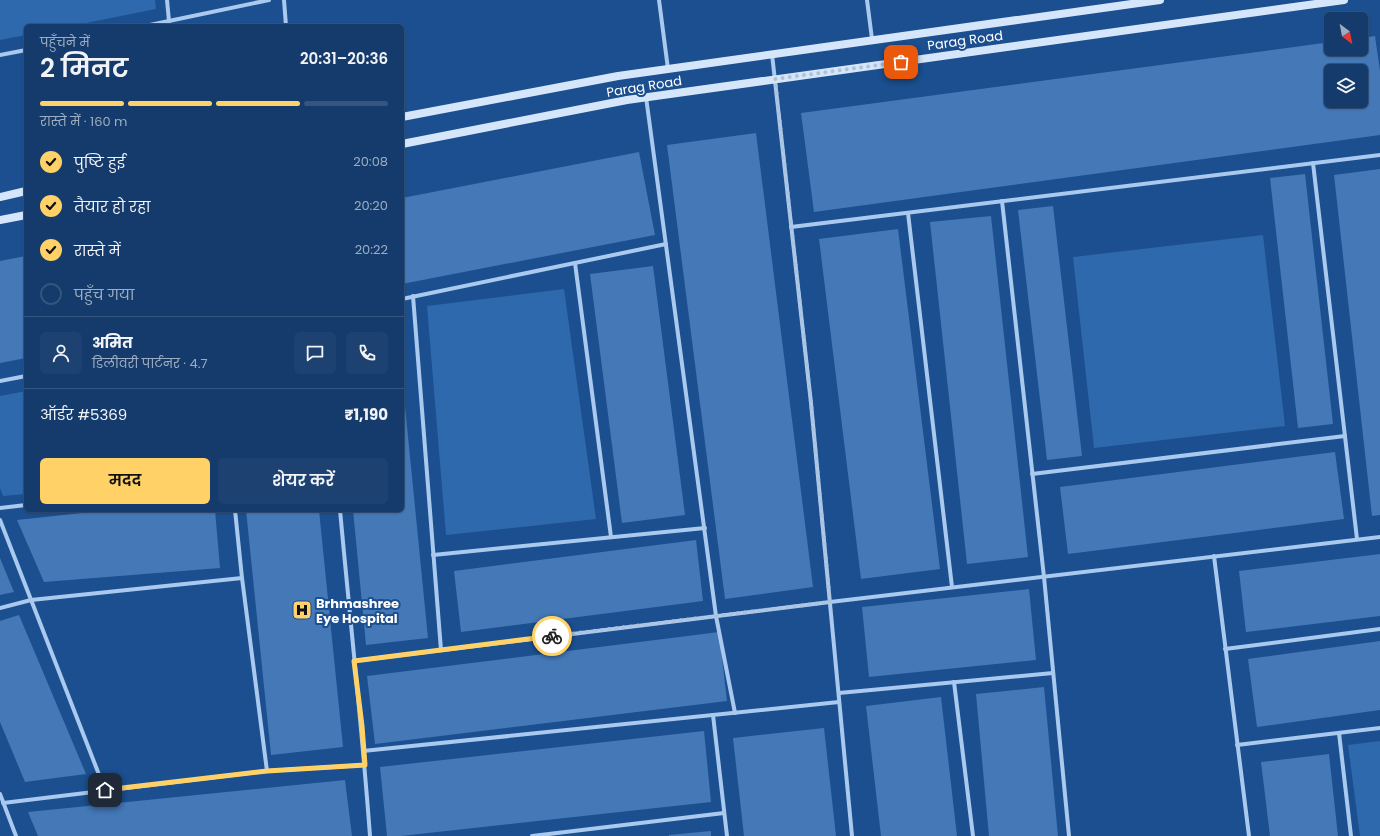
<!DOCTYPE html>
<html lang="hi">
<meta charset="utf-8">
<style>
body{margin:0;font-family:Poppins,"Noto Sans Devanagari",sans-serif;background:#1d4271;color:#f1f3f6;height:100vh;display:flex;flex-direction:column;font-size:15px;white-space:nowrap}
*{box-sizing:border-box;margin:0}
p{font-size:13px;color:#9dadc1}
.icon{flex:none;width:22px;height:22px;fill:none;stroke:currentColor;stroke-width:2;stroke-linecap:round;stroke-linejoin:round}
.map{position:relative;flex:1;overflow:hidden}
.side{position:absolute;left:24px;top:24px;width:380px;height:488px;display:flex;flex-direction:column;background:#143b6b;border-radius:6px;box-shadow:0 1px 3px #0004,0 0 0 1px #33557e}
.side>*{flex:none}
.needle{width:26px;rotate:148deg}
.tools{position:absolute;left:1324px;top:12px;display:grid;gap:8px}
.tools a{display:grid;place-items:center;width:44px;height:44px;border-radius:6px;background:#143b6b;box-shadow:0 1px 3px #0004,0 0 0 1px #33557e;font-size:20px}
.pin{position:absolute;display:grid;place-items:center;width:34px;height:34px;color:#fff;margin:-17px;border-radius:8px;box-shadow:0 2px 6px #0006}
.courier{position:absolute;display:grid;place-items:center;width:40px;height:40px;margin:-20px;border:3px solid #ffd166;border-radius:50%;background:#fff;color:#222;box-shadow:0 1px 5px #0007}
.headline em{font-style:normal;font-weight:600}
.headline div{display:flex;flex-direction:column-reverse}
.headline{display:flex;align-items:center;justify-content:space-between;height:68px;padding:0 16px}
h1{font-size:26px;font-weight:600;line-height:30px}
.bar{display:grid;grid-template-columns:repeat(4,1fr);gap:6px 4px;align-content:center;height:48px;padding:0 16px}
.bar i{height:5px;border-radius:3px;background:#33557e}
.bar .current{background:#ffd166}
.bar p{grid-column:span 4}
.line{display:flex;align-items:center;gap:10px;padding:0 16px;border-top:1px solid #33557e}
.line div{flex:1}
.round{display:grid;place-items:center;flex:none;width:42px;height:42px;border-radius:6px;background:#1d4271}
ol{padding:0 16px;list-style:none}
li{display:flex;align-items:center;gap:12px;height:44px}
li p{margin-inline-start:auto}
li .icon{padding:4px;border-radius:50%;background:#ffd166;color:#111;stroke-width:4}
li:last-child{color:#9dadc1}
li i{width:22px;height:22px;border:2px solid #33557e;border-radius:50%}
.button{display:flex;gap:8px;margin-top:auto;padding:8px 16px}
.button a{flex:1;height:46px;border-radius:6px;background:#ffd166;color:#111;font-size:16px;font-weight:600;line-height:46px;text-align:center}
.button a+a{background:#1d4271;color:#f1f3f6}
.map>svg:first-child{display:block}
</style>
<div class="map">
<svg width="1380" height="836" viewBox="0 0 1380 836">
<rect width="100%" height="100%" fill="#1b4f8f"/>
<g fill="#2e69ad">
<polygon points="0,0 155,0 156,9 71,26 26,26 26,35 0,40"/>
<polygon points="1263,235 1285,426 1094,448 1073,257"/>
<polygon points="564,289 596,519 446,535 427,306"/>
<polygon points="26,391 26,494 3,496 0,488 0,396"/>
<polygon points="1380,741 1380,836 1360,836 1348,745"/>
</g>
<g fill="#4478b7" fill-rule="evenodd">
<path d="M1375,36L1380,71V135L814,212L801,113L1331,42V49H1361V38ZM1331,71H1361V101H1331Z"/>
<polygon points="756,133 813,587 725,599 667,145"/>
<polygon points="639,152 655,235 402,284 402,198"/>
<polygon points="1380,169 1380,515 1372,516 1334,175"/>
<polygon points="1305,174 1333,424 1298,428 1270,178"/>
<polygon points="1053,206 1082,456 1047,460 1018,210"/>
<polygon points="991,216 1028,557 967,564 930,222"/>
<polygon points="898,229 940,569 861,579 819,239"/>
<polygon points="26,256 26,358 0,363 0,261"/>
<polygon points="653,266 685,515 622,523 590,274"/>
<polygon points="402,386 403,386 428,638 366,645 353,510 402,510"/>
<polygon points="1335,452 1344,519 1068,554 1060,487"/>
<polygon points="110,510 215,510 220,568 44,582 17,520"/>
<polygon points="246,510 319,510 343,747 271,755"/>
<polygon points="696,540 703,601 461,632 454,571"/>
<polygon points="1380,554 1380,616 1246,632 1239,571"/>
<polygon points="0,558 14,592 0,595"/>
<polygon points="1029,589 1036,660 869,677 862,607"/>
<polygon points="19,615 86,774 25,782 0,722 0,621"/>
<polygon points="719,632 727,701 375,744 367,676"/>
<polygon points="1380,641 1380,710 1257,727 1248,659"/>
<polygon points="1044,687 1058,836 989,836 976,694"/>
<polygon points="941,697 957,836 881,836 866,706"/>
<polygon points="824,728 836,836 744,836 733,738"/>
<polygon points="704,731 711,802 401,836 387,836 380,767"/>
<polygon points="1329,754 1338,836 1270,836 1261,762"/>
<polygon points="345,780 352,836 38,836 28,812"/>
<polygon points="711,831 711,836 669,836 669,835"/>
</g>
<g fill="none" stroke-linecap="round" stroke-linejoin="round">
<g stroke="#a9c9ee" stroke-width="4">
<polyline points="167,0 169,21"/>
<polyline points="284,0 286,26"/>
<polyline points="659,0 668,69"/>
<polyline points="867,0 872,39"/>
<polyline points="145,26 269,0"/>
<polyline points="772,54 811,403 852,836"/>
<polyline points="0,55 26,50"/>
<polyline points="646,97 716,616 735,713"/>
<polyline points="1313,163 1357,539"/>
<polyline points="1002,201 1044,577 1069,836"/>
<polyline points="908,213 952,587"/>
<polyline points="791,227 1380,155"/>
<polyline points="575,263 611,537"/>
<polyline points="413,296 441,650"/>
<polyline points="402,299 666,244"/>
<polyline points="0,381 26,376"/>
<polyline points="1032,474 1345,436"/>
<polyline points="0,508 26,505"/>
<polyline points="235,510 242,578 267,771"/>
<path d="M340,510C350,619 362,727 370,836"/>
<polyline points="0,520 105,790"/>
<polyline points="433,555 705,528"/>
<polyline points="1214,556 1249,836"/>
<polyline points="0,608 31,600 242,578"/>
<polyline points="1225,649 1380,629"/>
<polyline points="354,661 830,602 1380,537"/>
<polyline points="954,682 973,836"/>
<polyline points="839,693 1053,673"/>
<polyline points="713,715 727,836"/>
<polyline points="1339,733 1351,836"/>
<polyline points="1237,745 1380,728"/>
<polyline points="363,751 839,702"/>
<polyline points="0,794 16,836"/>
<polyline points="3,803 267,771 365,765"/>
<polyline points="532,836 724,813"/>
</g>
<g stroke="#d6e6fa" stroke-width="8">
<polyline points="402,117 618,76 1160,0"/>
<polyline points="402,144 627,100 1344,0"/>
<polyline points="0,197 26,191"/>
<polyline points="0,220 26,215"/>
</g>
</g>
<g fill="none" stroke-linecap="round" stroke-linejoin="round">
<polyline stroke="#afc1d8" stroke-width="4" stroke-dasharray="0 7.2" points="552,636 830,602 811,403 775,79 901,62"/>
<polyline stroke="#ffd166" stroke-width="5" points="105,790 267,771 365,765 362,726 354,661 552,636"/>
</g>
<defs>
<symbol id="hospital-square" viewBox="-11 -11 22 22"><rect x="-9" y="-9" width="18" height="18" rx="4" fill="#ffd166" stroke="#1b4f8f"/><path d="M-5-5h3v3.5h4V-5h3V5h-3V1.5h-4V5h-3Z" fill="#111"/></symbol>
</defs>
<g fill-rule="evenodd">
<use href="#hospital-square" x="291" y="599" width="22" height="22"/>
</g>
<g text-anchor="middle" stroke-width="4" stroke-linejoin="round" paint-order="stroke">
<g font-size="13" fill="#fff" stroke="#1b4f8f">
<text transform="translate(965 40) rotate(-8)" y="5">Parag Road</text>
<text transform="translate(644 86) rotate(-9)" y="5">Parag Road</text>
</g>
<g font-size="13" font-weight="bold" fill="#fff" stroke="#1b4f8f" text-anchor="start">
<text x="316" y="608">Brhmashree<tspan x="316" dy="15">Eye Hospital</tspan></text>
</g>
</g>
</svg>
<div class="tools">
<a><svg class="needle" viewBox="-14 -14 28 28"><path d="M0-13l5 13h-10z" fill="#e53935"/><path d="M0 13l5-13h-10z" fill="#9dadc1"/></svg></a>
<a><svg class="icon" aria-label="layers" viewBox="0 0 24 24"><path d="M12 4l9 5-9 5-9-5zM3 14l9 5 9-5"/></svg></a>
</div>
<div class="pin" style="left:901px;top:62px;background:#ea580c"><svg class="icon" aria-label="bag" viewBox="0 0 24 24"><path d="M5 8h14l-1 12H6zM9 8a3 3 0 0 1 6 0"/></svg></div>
<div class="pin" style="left:105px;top:790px;background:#1f2937"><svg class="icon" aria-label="home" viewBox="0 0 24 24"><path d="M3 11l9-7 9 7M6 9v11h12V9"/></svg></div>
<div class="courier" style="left:552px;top:636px"><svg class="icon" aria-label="bike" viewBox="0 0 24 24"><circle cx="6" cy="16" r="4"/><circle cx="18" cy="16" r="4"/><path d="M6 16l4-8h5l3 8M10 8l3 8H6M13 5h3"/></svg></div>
<section class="side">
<div class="headline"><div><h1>2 मिनट</h1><p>पहुँचने में</p></div><em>20:31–20:36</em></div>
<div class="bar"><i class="current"></i><i class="current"></i><i class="current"></i><i></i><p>रास्ते में · 160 m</p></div>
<ol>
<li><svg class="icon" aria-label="check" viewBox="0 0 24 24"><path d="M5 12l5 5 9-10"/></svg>पुष्टि हुई<p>20:08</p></li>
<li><svg class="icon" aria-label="check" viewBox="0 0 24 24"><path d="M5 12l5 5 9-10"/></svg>तैयार हो रहा<p>20:20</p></li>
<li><svg class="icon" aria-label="check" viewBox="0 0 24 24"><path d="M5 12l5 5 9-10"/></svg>रास्ते में<p>20:22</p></li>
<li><i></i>पहुँच गया</li>
</ol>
<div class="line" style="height:72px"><a class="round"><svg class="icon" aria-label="person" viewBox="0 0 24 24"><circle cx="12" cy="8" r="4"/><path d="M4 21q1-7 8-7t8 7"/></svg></a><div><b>अमित</b><p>डिलीवरी पार्टनर · 4.7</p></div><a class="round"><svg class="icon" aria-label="chat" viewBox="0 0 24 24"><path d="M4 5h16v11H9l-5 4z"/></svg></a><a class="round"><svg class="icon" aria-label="phone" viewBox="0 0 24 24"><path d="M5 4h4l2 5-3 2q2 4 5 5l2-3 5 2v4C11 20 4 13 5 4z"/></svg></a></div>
<div class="line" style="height:52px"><div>ऑर्डर #5369</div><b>₹1,190</b></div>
<div class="button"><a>मदद</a><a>शेयर करें</a></div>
</section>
</div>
